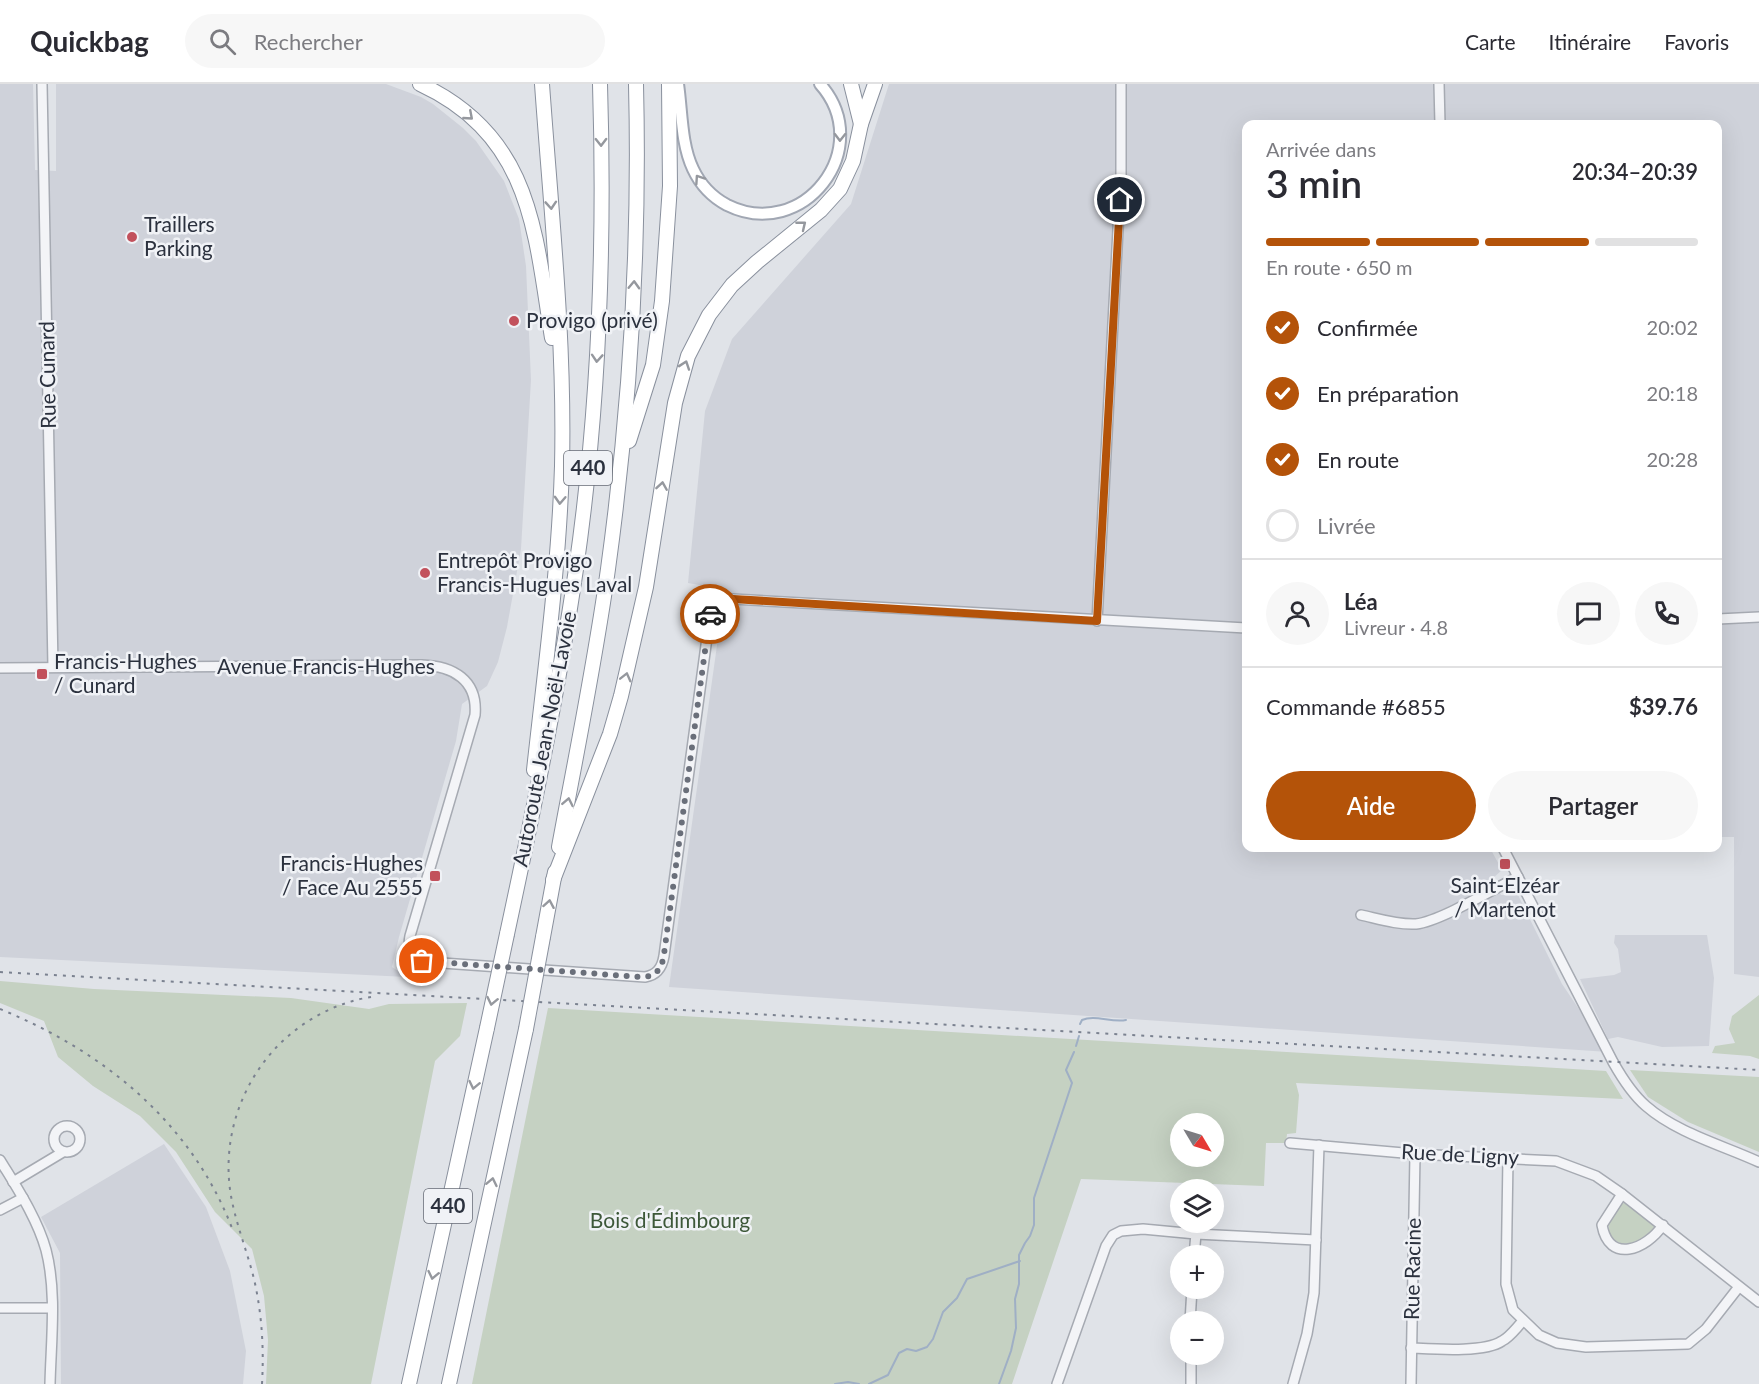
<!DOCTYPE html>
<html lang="fr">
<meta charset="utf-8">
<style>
body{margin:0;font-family:Lato,sans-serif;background:#f7f7f7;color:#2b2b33;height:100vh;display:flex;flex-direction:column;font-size:22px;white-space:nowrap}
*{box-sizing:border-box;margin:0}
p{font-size:20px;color:#7c7c81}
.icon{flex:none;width:33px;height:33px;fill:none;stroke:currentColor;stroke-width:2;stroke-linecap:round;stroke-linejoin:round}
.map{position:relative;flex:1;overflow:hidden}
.panel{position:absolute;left:1242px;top:36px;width:480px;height:732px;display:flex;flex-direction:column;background:#fff;border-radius:12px;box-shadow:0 6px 24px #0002}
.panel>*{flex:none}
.needle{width:39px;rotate:128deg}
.fabs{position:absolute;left:1170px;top:1029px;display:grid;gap:12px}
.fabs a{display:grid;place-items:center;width:54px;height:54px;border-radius:50%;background:#fff;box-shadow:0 6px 24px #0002;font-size:30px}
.pin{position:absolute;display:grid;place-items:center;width:51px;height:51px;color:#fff;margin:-26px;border:3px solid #fff;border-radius:50%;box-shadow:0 2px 6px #0007}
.courier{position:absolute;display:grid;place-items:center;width:60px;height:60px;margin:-30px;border:4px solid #b45309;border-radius:50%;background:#fff;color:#222;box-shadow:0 2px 8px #0007}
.head em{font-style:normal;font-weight:600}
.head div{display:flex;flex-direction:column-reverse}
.head{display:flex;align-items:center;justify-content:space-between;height:102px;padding:0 24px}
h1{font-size:39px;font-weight:600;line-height:45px}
.bar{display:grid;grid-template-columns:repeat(4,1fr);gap:9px 6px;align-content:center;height:72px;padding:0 24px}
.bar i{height:8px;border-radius:4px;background:#e1e1e2}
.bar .selected{background:#b45309}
.bar p{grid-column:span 4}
.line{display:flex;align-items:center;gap:15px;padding:0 24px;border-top:2px solid #e1e1e2}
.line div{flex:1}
.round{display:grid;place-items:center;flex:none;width:63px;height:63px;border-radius:32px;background:#f7f7f7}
ol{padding:0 24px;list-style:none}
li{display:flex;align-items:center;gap:18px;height:66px}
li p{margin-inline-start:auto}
li .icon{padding:6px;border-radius:50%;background:#b45309;color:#fff;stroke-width:4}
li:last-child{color:#7c7c81}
li i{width:33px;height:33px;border:3px solid #e1e1e2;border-radius:50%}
.action{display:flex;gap:12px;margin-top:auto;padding:12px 24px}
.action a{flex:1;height:69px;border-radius:36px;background:#b45309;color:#fff;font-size:24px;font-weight:600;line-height:69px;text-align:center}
.action a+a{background:#f7f7f7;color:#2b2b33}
header{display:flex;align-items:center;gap:36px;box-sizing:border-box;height:84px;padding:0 30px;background:#fff;border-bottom:2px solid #e1e1e2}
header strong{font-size:28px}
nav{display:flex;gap:33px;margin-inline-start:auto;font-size:21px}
.search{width:420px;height:54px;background:#f7f7f7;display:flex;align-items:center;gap:15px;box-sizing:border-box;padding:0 21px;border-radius:33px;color:#7c7c81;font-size:22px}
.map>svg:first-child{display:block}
</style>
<header>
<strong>Quickbag</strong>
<div class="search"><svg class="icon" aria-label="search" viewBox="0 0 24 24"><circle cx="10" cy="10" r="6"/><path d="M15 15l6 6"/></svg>Rechercher</div>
<nav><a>Carte</a><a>Itinéraire</a><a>Favoris</a></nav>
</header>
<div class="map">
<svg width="1759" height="1300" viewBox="0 0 1759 1300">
<rect width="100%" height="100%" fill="#e0e3e8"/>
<g fill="#cfd2da">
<polygon points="0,0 33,0 35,86 56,87 56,0 386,0 421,13 433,20 463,44 476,57 504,97 519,135 526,182 531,296 521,465 507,543 498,578 487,602 462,620 456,657 399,853 392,883 407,893 0,873"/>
<polygon points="889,0 1759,0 1759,893 1734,890 1734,753 1718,753 1718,40 1246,40 1246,764 1490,764 1502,786 1492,795 1501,811 1518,811 1562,900 1608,968 669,903 721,533 728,525 728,506 688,499 705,327 732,255 851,120"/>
<polygon points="1615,851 1707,851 1714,894 1709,962 1662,963 1618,953 1608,955 1580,895 1614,891 1621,888 1618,865 1614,859"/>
<polygon points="164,1060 206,1123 230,1187 246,1267 243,1300 61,1300 60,1169 41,1133"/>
</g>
<g fill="#c5d1c2" fill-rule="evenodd">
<polygon points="0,897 94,905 291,914 369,925 389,920 467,919 460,952 435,977 371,1300 266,1300 268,1256 264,1212 252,1165 215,1128 176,1068 140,1032 93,1002 58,973 44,937 0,919"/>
<polygon points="1759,911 1759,975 1750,972 1712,969 1715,962 1735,959 1729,945 1732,932"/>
<path d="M548,924L1606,987L1623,1015L1296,999L1299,1011L1296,1049L1287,1050L1286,1059H1266L1264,1102L1081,1095L1012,1300H472ZM1180,1040H1214V1072H1180Z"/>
<polygon points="1630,986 1759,993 1759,1068 1688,1038 1648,1013"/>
<path d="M1623,1119L1628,1120L1654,1140L1655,1146C1642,1157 1626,1167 1610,1153L1608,1139L1619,1122Z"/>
</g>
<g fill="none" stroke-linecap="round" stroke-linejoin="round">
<g stroke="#9fafc5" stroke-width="2">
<path d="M1080,940L1082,936C1095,930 1111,939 1126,936"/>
<polyline points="1076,962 1079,952"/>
<polyline points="835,1300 848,1298 859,1300"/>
<polyline points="869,1300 888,1291 899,1269 907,1265 916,1267 927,1263 933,1255 943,1228 957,1214 967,1195 1020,1177"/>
<polyline points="999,1300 1011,1267 1016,1244 1015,1215 1019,1200 1019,1171 1025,1159 1030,1152 1034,1141 1034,1114 1072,999 1066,986 1074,968"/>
</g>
<defs>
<g id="minor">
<polyline points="42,0 53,583"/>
<polyline points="1439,0 1440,40"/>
<polyline points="1718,535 1759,533"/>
<polyline points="1097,537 1121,90 1121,0"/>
<path d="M0,584L422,581C453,582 478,596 475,631L410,852C407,866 414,875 428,878L645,893C657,891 662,884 664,872L709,539C711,523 716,516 733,515L1246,544"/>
<path d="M1503,764L1613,978C1622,994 1632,1010 1646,1022C1677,1049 1722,1061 1759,1078"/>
<path d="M1361,831C1379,835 1398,841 1416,840C1441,837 1493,805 1518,793"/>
<circle cx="67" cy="1055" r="13"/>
<polyline points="1290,1059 1415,1070 1556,1077 1596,1092 1622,1110 1759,1218"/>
<polyline points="1508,1074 1506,1200 1513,1226 1539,1251 1557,1259 1586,1263 1688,1260 1706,1245 1738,1204"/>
<path d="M0,1076C17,1104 37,1134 46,1166C57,1208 51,1257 50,1300"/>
<polyline points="13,1098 63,1068"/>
<path d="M1622,1110L1602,1141C1609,1180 1646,1166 1663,1141"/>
<polyline points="0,1126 23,1114"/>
<polyline points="1194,1172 1196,1150"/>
<polyline points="0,1224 51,1224"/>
<polyline points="1190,1238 1192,1204"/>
<path d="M1411,1264C1433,1265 1485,1269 1502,1257C1510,1253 1516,1244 1523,1237"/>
<polyline points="1191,1270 1191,1300"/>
<polyline points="1057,1300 1106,1162 1113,1151 1121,1147 1143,1145 1196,1150 1316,1156"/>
<polyline points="1293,1300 1307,1250 1314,1209 1319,1061"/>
<polyline points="1411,1300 1415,1070"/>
</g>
<path id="major" d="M678,0C682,27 681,60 693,85C700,100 712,113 727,121C803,159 877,64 820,0"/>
<g id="highway">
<path d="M420,0C532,52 535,148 552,254"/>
<polyline points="851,0 861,40"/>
<polyline points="629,357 653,281 662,217 670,102 669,0"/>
<path d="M534,686C545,585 559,484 562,382C565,255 551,127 542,0"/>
<path d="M559,763C576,671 595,579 608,485C630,325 640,162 636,0"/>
<polyline points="553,796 610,650 621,612 646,503 675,319 688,272 709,231 732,201 757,178 821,126 840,105 853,77 861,40 875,0"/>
<path d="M507,850C533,729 558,608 576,485C599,325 605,161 600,0"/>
<polyline points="543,853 555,788"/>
<polyline points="409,1300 487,944"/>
<polyline points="449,1300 526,945"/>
</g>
</defs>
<use href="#minor" stroke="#a6aab2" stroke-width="12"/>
<use href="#major" stroke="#a1a7b3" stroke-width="14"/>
<use href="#highway" stroke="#89909d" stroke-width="16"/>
<use href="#minor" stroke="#f3f4f7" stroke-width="9"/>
<use href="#major" stroke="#fff" stroke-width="10"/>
<use href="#highway" stroke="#fff" stroke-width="14"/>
<g stroke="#7b8290" stroke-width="2" stroke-dasharray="3 6" stroke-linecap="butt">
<polyline points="0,888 1759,986"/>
<path d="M0,925C103,967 191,1038 232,1144"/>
<path d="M262,1300C264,1265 262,1230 254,1195C247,1167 236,1140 231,1112C222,1060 238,1006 273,967C298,939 333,919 371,913"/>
</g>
<defs>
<g id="highway-bridge">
<polyline points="487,944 507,850"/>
<polyline points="526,945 543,853"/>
</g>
</defs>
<use href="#highway-bridge" stroke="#89909d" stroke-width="16" stroke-linecap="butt"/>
<use href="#highway-bridge" stroke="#fff" stroke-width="14"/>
</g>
<defs><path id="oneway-chevron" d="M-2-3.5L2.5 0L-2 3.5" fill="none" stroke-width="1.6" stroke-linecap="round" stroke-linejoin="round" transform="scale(1.5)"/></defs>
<g stroke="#95989e">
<use href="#oneway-chevron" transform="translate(469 32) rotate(41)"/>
<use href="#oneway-chevron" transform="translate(840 53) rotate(91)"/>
<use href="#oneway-chevron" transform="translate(601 58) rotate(89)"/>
<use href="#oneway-chevron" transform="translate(699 95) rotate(-124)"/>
<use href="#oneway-chevron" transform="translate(551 121) rotate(86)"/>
<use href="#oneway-chevron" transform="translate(802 141) rotate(-39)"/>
<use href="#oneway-chevron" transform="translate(634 201) rotate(-88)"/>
<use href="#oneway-chevron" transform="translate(597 274) rotate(94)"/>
<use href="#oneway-chevron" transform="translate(685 281) rotate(-71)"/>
<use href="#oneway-chevron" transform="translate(662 402) rotate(-81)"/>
<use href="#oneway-chevron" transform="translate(560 416) rotate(93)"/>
<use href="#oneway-chevron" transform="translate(626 593) rotate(-76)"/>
<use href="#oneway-chevron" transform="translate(568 718) rotate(-79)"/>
<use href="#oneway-chevron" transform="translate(549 820) rotate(-80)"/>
<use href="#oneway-chevron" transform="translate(492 917) rotate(102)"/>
<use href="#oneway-chevron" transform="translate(474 1001) rotate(102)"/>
<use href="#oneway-chevron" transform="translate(492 1098) rotate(-78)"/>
<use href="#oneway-chevron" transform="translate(433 1191) rotate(102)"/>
</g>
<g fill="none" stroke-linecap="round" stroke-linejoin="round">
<path stroke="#6a6f7a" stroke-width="6" stroke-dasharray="0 10.8" d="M422,877L641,893C657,893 662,884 664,870L710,530"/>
<path stroke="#b45309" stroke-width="8" d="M710,530C713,517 722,516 733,515L1097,537L1120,116"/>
</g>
<g fill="#c2515c" stroke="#f0f2f6" stroke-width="2">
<circle cx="132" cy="153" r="6"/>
<circle cx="514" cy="237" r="6"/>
<circle cx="425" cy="489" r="6"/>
<rect x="36" y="584" width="12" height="12" rx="3"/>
<rect x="1499" y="774" width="12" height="12" rx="3"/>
<rect x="429" y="786" width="12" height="12" rx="3"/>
</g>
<g text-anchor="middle" stroke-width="5" stroke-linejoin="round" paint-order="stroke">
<g fill="#f0f2f6" stroke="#666b75" stroke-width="1.5">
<rect x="564" y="367" width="48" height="34" rx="4.5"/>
<rect x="424" y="1105" width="48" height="34" rx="4.5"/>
</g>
<g font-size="20" font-weight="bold" fill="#2b313e">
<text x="588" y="391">440</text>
<text x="448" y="1129">440</text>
</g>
<g font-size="21" fill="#2b313e" stroke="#f0f2f6" text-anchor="start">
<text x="144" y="148">Traillers<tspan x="144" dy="24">Parking</tspan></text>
<text x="526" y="244">Provigo (privé)</text>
<text x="437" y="484">Entrepôt Provigo<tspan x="437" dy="24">Francis-Hugues Laval</tspan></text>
<text x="54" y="585">Francis-Hughes<tspan x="54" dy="24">/ Cunard</tspan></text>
<text x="423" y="787" text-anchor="end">Francis-Hughes<tspan x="423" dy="24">/ Face Au 2555</tspan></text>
<text x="1505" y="809" text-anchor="middle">Saint-Elzéar<tspan x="1505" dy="24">/ Martenot</tspan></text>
</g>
<g font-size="21" fill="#2b313e" stroke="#f0f2f6">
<text transform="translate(48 291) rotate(-91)" y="7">Rue Cunard</text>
<text x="326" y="590">Avenue Francis-Hughes</text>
<text transform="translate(545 655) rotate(-79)" y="7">Autoroute Jean-Noël-Lavoie</text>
<text transform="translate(1460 1071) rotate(3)" y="7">Rue de Ligny</text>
<text transform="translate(1413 1185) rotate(-89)" y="7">Rue Racine</text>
</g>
<g font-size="21" fill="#3d5839" stroke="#f0f2f6">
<text x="670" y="1144">Bois d'Édimbourg</text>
</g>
</g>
</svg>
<div class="fabs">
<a><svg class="needle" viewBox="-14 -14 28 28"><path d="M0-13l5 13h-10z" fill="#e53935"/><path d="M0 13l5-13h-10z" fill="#7c7c81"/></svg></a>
<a><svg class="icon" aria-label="layers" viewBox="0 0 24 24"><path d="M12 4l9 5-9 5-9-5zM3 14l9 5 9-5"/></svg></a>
<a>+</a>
<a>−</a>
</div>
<div class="pin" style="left:422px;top:877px;background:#ea580c"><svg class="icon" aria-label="bag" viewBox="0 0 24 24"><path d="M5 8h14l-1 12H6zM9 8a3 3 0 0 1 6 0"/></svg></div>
<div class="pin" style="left:1120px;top:116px;background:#1f2937"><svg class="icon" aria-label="home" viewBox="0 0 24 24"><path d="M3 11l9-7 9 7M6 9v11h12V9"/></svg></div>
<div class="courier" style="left:710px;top:530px"><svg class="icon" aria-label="car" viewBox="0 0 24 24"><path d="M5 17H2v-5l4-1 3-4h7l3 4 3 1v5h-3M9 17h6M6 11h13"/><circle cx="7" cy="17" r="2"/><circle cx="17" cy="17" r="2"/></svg></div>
<section class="panel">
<div class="head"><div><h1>3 min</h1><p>Arrivée dans</p></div><em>20:34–20:39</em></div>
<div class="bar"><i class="selected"></i><i class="selected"></i><i class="selected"></i><i></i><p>En route · 650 m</p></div>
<ol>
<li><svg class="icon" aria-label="check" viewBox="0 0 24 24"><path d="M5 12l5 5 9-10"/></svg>Confirmée<p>20:02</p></li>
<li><svg class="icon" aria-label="check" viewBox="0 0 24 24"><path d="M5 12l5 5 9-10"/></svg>En préparation<p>20:18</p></li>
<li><svg class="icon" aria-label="check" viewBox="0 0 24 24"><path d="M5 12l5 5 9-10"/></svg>En route<p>20:28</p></li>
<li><i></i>Livrée</li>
</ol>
<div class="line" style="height:108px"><a class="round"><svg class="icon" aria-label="person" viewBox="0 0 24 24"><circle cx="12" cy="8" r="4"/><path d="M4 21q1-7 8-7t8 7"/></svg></a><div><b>Léa</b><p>Livreur · 4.8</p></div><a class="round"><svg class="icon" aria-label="chat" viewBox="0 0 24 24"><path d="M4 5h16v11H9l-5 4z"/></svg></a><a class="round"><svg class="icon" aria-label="phone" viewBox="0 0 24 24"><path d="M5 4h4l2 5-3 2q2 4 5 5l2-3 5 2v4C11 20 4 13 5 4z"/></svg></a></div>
<div class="line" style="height:78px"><div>Commande #6855</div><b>$39.76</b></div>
<div class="action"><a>Aide</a><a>Partager</a></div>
</section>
</div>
